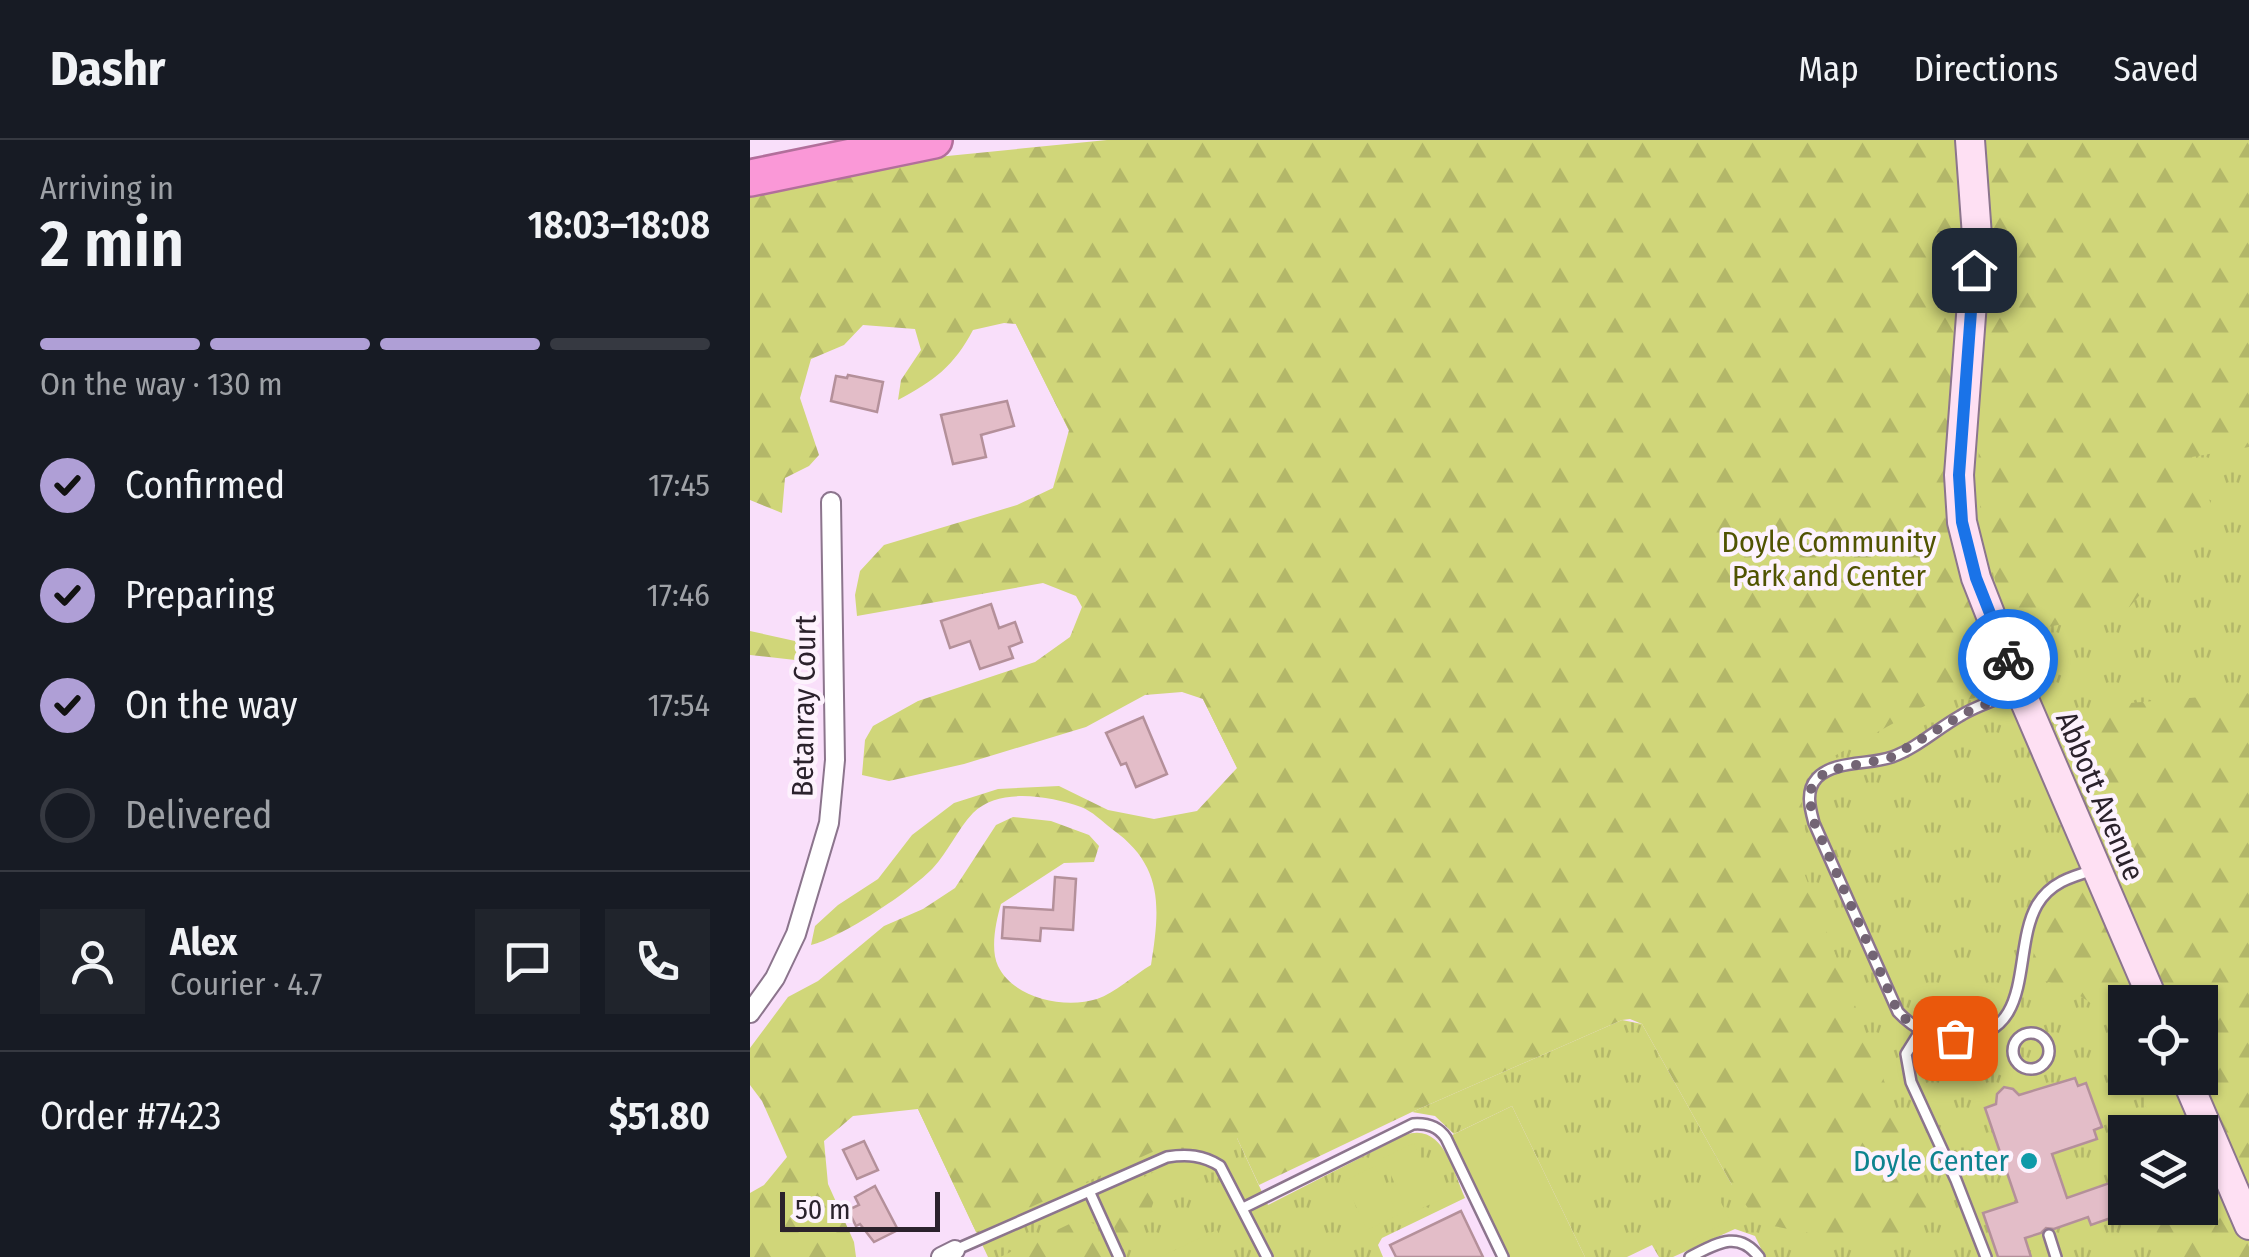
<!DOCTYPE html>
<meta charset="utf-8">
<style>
body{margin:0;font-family:"Fira Sans Condensed",sans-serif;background:#20242c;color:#f1f3f6;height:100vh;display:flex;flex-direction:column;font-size:38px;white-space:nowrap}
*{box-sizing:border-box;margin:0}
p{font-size:32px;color:#9ea1a6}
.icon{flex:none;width:55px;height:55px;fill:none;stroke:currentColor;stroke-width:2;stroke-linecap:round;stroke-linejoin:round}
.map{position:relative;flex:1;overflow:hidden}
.drawer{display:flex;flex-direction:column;background:#171b24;width:750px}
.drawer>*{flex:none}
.tools{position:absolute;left:1358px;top:845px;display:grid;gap:20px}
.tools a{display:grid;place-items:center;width:110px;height:110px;border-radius:0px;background:#171b24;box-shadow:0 2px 8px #0004;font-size:50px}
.scale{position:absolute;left:30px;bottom:25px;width:160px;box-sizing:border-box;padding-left:10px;border:5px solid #2b222c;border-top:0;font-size:28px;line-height:35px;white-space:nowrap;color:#2b222c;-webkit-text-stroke:8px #fdf2fd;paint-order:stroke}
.pin{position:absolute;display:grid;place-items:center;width:85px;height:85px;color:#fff;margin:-42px;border-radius:20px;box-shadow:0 5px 15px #0006}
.courier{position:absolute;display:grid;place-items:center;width:100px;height:100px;margin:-50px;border:8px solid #1a73e8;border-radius:50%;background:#fff;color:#222;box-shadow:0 2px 12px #0007}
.summary em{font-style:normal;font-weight:600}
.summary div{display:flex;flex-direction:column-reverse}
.summary{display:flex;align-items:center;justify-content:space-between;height:170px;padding:0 40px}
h1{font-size:65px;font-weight:600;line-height:75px}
.bar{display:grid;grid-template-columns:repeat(4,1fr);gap:15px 10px;align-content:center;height:120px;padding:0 40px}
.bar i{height:12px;border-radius:8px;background:#363941}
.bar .selected{background:#af9fd6}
.bar p{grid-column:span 4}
.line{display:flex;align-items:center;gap:25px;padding:0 40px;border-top:2px solid #363941}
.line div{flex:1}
.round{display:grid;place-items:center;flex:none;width:105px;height:105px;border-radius:0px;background:#20242c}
ol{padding:0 40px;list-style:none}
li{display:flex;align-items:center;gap:30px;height:110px}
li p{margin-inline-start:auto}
li .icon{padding:10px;border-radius:50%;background:#af9fd6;color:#111;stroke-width:4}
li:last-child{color:#9ea1a6}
li i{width:55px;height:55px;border:5px solid #363941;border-radius:50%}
header{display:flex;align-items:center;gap:60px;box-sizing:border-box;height:140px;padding:0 50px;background:#171b24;border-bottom:2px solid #363941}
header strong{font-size:48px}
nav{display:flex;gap:55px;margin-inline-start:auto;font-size:35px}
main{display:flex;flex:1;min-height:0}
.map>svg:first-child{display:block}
</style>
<header>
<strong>Dashr</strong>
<nav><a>Map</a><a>Directions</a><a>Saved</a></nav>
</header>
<main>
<section class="drawer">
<div class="summary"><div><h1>2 min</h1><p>Arriving in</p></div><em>18:03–18:08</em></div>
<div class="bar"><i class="selected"></i><i class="selected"></i><i class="selected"></i><i></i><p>On the way · 130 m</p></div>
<ol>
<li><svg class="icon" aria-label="check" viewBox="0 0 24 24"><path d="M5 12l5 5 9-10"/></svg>Confirmed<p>17:45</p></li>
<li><svg class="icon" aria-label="check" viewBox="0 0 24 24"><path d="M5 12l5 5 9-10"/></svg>Preparing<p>17:46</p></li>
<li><svg class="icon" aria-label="check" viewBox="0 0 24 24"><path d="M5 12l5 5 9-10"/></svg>On the way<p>17:54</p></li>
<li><i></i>Delivered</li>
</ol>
<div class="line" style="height:180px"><a class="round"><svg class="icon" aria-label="person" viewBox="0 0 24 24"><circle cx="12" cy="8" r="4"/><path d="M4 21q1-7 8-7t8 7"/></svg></a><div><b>Alex</b><p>Courier · 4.7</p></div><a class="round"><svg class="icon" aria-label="chat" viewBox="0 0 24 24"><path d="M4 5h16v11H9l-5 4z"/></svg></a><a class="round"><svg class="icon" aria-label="phone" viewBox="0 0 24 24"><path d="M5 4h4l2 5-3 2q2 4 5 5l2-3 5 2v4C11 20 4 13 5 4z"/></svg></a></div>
<div class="line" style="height:130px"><div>Order #7423</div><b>$51.80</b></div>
</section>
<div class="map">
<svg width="1499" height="1117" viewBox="0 0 1499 1117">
<defs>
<pattern id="grass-tufts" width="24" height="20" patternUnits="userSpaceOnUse" patternTransform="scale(2.5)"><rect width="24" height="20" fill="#d0d679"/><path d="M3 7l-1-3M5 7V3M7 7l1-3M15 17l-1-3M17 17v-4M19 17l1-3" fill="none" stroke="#b3b769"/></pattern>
<pattern id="forest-firs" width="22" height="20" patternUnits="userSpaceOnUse" patternTransform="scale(2.5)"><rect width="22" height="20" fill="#d0d679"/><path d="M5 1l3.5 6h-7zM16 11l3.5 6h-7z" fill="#b3b769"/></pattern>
</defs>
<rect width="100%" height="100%" fill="#f9dffa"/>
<path fill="url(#grass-tufts)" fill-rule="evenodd" d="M556,0H1499V1117H1015L1005,1096L985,1089L923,1117H909L902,1105L877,1117H835L762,966L704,994L685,976L662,972L872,880L892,884L982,1045L950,818L487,998L518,1065L655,995C693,982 703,1031 715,1058L632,1098L628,1105L633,1117H238L168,969L564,782L196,44ZM1375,862H1450V938H1375ZM1375,992H1450V1068H1375Z"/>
<g fill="url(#forest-firs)">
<path d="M357,0H1212L1216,124L1201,283L1252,532L1249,546C1232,555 1220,565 1201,556L1180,563L1068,625C1042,652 1055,662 1055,692L1041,699L1183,1068L1182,1082L1153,1094H1064L1023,1086L1000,1071L982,1045L892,884L880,879L872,880L662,972L509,1045L487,998L442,1001L409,1009L226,1092L168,969L103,976L74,1001L78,1044L104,1102L106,1117H0V1053L14,1045L37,1017L12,961L0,945V908L38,857L68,841L134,786L173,769L205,748L246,685L263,677L301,681L339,695L349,706L344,722L314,723L251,764C246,781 240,809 248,826C264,859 315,869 347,859C365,853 384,835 401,825C410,768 414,726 362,689C353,682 342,671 331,667C299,656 249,647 223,673C207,690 198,712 183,728C161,751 91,798 61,805L65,786L88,765L128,739L162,695L204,663L248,649L309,646L358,670L404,679L447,671L487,628L453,559L432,552L395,555L336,587L214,624L139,641L112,635L115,600L123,586L168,561L285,522L320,497L332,467L326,456L293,443L107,476L105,455L110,431L134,405L267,365L303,348L319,290L266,184L254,183L223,190C204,226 184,241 148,260L151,240L171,210L165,189L113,185L94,205L61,219L50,258L69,315L59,326L35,338L32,373L0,360V48L167,19Z"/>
<polygon points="1237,0 1499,0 1499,307 1442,317 1463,369 1376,471 1293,488 1300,504 1271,510 1251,464 1231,385 1228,327 1240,88"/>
<polygon points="0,491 54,503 63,522 0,515"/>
<polygon points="1499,553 1499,1046 1450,932 1450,862 1421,862 1321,630 1331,619 1356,565"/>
<path d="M1320,749L1336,752L1350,765L1393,862H1375V904C1352,864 1324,847 1280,837C1286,803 1287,768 1320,749Z"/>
<polygon points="1390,938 1426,938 1472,1040 1461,1044 1450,1042 1450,992 1401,992"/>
<polygon points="416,1026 398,1078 372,1111 358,1068 358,1055"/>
<polygon points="1477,1055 1499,1107 1499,1117 1418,1117 1395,1068 1450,1068 1450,1056 1459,1058"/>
<polygon points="332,1078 346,1085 359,1117 250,1117"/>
</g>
<g fill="#d0d679">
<polygon points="762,966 835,1117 753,1117 696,998"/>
<polygon points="664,1003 690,1060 659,1074 633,1018"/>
<polygon points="625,1026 648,1075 617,1090 594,1041"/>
<polygon points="967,1055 980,1080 928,1107 915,1081"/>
<polygon points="467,1090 479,1117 410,1117"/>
</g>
<g fill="#e3bdc8" stroke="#b4909a" stroke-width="2.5">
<polygon points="98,235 133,242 127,272 81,261 86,236 97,238"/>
<polygon points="257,261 264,286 231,295 236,317 203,324 191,275"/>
<polygon points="241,464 249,488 265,482 272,502 259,507 263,518 230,529 220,501 200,508 191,481"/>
<polygon points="393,577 417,634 386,647 376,623 371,625 356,593"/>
<polygon points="305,737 326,739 323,790 291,788 290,801 252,798 254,767 303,770"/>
<polygon points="1325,938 1328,946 1336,943 1352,987 1344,990 1347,999 1302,1014 1317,1058 1368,1040 1378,1072 1341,1085 1338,1077 1304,1089 1296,1088 1291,1093 1275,1098 1281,1117 1248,1117 1233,1073 1267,1062 1235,968 1246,964 1247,954 1254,947 1263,949 1269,955"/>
<polygon points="114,1001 128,1030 107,1039 93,1010"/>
<polygon points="125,1046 148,1090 124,1102 110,1084 106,1086 98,1070 109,1065 105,1057"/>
<polygon points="711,1071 733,1117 646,1117 640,1105"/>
</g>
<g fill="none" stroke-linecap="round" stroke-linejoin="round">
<defs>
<g id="lane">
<path d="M1268,551C1249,559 1228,565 1210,576C1187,589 1167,608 1142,617C1120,625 1084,620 1067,638C1055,651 1060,668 1064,683L1148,872C1165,890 1184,899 1209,898C1287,895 1261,811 1287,765C1300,743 1320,737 1344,730"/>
<polyline points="1171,890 1156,914 1161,942 1206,1040 1236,1117"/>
<circle cx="1281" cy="911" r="18"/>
<polyline points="340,1053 369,1117"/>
<path d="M493,1068L663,984C677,983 688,986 696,998L753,1117"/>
<polyline points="1299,1095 1306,1117"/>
<path d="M205,1110L417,1017C437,1014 453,1015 470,1026L517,1117"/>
<path d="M940,1117C966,1104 988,1089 1009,1117"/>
</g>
<g id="street">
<polyline points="0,873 25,838 46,794 79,683 85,620 81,362"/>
<polyline points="191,1117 205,1110"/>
</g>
<g id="secondary">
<polyline points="1220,0 1227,96 1209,335 1212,382 1226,438 1270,550 1404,862"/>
<polyline points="1436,938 1499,1085"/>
</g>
<polyline id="highway" points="0,38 184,0"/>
</defs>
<use href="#lane" stroke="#8c758d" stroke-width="14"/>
<use href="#street" stroke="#8c758d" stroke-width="22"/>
<use href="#secondary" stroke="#8c758d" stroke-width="32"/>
<use href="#highway" stroke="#b26f9b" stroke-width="40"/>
<use href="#lane" stroke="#fff" stroke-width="9"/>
<use href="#street" stroke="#fff" stroke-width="18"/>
<use href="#secondary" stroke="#fee0f3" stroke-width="28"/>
<use href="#highway" stroke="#fa98d7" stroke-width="35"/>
</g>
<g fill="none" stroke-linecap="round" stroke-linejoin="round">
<path stroke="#736474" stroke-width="10" stroke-dasharray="0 18" d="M1205,898C1181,896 1165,889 1148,872L1064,682L1059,656L1062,646L1076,631L1140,618L1215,573L1270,550L1258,519"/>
<polyline stroke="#1a73e8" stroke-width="12" points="1224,130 1209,335 1212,382 1226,438 1258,519"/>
</g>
<circle fill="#0f9aa8" stroke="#fdf2fd" stroke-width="4" cx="1279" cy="1021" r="10"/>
<g text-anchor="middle" stroke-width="9" stroke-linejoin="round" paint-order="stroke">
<g font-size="30" fill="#505301" stroke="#fdf2fd">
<text x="1079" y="412">Doyle Community<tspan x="1079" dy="34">Park and Center</tspan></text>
</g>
<g font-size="30" fill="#2b222c" stroke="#fdf2fd">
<text transform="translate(54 566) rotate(-89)" y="10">Betanray Court</text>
<text transform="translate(1350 656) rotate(67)" y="10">Abbott Avenue</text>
</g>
<g font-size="30" fill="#0d838f" stroke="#fdf2fd" text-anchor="end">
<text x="1259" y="1031">Doyle Center</text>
</g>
</g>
</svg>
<div class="tools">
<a><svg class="icon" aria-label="locate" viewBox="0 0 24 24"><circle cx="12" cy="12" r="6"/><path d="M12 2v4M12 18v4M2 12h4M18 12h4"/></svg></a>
<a><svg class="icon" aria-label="layers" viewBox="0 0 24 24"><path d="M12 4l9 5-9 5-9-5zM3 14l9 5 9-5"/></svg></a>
</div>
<div class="scale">50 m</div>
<div class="pin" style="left:1205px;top:898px;background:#ea580c"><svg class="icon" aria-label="bag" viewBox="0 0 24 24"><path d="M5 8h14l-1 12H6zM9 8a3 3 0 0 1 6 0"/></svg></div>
<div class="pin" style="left:1224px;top:130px;background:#1f2937"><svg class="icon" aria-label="home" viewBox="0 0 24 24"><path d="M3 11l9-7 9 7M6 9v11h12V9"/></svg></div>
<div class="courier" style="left:1258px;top:519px"><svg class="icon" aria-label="bike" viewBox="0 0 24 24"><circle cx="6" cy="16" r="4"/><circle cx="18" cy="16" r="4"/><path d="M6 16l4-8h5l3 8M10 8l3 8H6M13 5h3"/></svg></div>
</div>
</main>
